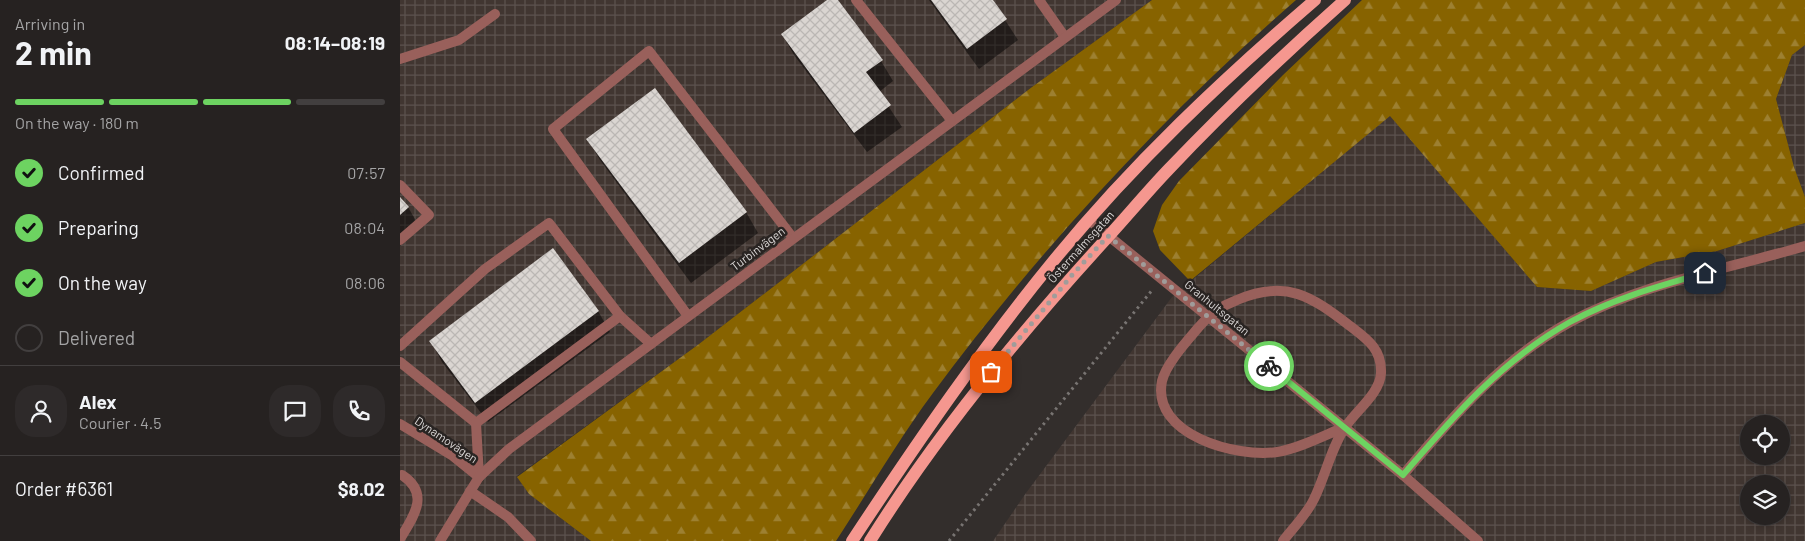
<!DOCTYPE html>
<meta charset="utf-8">
<style>
body{margin:0;font-family:Barlow,sans-serif;background:#2e2a2a;color:#f1f3f6;height:100vh;display:flex;flex-direction:column;font-size:19px;white-space:nowrap}
*{box-sizing:border-box;margin:0}
p{font-size:16px;color:#a4a4a5}
.icon{flex:none;width:28px;height:28px;fill:none;stroke:currentColor;stroke-width:2;stroke-linecap:round;stroke-linejoin:round}
.map{position:relative;flex:1;overflow:hidden}
.details{display:flex;flex-direction:column;background:#262221;width:400px}
.details>*{flex:none}
.tools{position:absolute;left:1340px;top:415px;display:grid;gap:10px}
.tools a{display:grid;place-items:center;width:50px;height:50px;border-radius:50%;background:#262221;box-shadow:0 2px 8px #0003,0 0 0 1px #423f3f;font-size:25px}
.pin{position:absolute;display:grid;place-items:center;width:42px;height:42px;color:#fff;margin:-21px;border-radius:10px;box-shadow:0 2px 8px #0006}
.courier{position:absolute;display:grid;place-items:center;width:50px;height:50px;margin:-25px;border:4px solid #6dd361;border-radius:50%;background:#fff;color:#222;box-shadow:0 1px 6px #0007}
.summary em{font-style:normal;font-weight:700}
.summary div{display:flex;flex-direction:column-reverse}
.summary{display:flex;align-items:center;justify-content:space-between;height:85px;padding:0 15px}
h1{font-size:32px;font-weight:700;line-height:38px}
.bar{display:grid;grid-template-columns:repeat(4,1fr);gap:8px 5px;align-content:center;height:60px;padding:0 15px}
.bar i{height:6px;border-radius:4px;background:#423f3f}
.bar .on{background:#6dd361}
.bar p{grid-column:span 4}
.line{display:flex;align-items:center;gap:12px;padding:0 15px;border-top:1px solid #423f3f}
.line div{flex:1}
.round{display:grid;place-items:center;flex:none;width:52px;height:52px;border-radius:20px;background:#2e2a2a}
ol{padding:0 15px;list-style:none}
li{display:flex;align-items:center;gap:15px;height:55px}
li p{margin-inline-start:auto}
li .icon{padding:5px;border-radius:50%;background:#6dd361;color:#111;stroke-width:4}
li:last-child{color:#a4a4a5}
li i{width:28px;height:28px;border:2px solid #423f3f;border-radius:50%}
main{display:flex;flex:1;min-height:0}
.map>svg:first-child{display:block}
</style>
<main>
<section class="details">
<div class="summary"><div><h1>2 min</h1><p>Arriving in</p></div><em>08:14–08:19</em></div>
<div class="bar"><i class="on"></i><i class="on"></i><i class="on"></i><i></i><p>On the way · 180 m</p></div>
<ol>
<li><svg class="icon" aria-label="check" viewBox="0 0 24 24"><path d="M5 12l5 5 9-10"/></svg>Confirmed<p>07:57</p></li>
<li><svg class="icon" aria-label="check" viewBox="0 0 24 24"><path d="M5 12l5 5 9-10"/></svg>Preparing<p>08:04</p></li>
<li><svg class="icon" aria-label="check" viewBox="0 0 24 24"><path d="M5 12l5 5 9-10"/></svg>On the way<p>08:06</p></li>
<li><i></i>Delivered</li>
</ol>
<div class="line" style="height:90px"><a class="round"><svg class="icon" aria-label="person" viewBox="0 0 24 24"><circle cx="12" cy="8" r="4"/><path d="M4 21q1-7 8-7t8 7"/></svg></a><div><b>Alex</b><p>Courier · 4.5</p></div><a class="round"><svg class="icon" aria-label="chat" viewBox="0 0 24 24"><path d="M4 5h16v11H9l-5 4z"/></svg></a><a class="round"><svg class="icon" aria-label="phone" viewBox="0 0 24 24"><path d="M5 4h4l2 5-3 2q2 4 5 5l2-3 5 2v4C11 20 4 13 5 4z"/></svg></a></div>
<div class="line" style="height:65px"><div>Order #6361</div><b>$8.02</b></div>
</section>
<div class="map">
<svg width="1405" height="541" viewBox="0 0 1405 541">
<defs>
<pattern id="industrial-grid" width="8" height="8" patternUnits="userSpaceOnUse" patternTransform="scale(1.25)"><rect width="8" height="8" fill="#413631"/><path d="M0 4h8M4 0v8" fill="none" stroke="#5c524e"/></pattern>
<pattern id="forest-firs" width="22" height="20" patternUnits="userSpaceOnUse" patternTransform="scale(1.25)"><rect width="22" height="20" fill="#876300"/><path d="M5 1l3.5 6h-7zM16 11l3.5 6h-7z" fill="#9d8031"/></pattern>
<pattern id="building-cross-hatch" width="8" height="8" patternUnits="userSpaceOnUse" patternTransform="scale(1.25)"><rect width="8" height="8" fill="#dad5d1"/><path d="M0 0l8 8M0 8l8-8" fill="none" stroke="#bbb7b4"/></pattern>
</defs>
<rect width="100%" height="100%" fill="#332e2c"/>
<g fill="url(#industrial-grid)" fill-rule="evenodd">
<polygon points="0,0 752,0 632,87 299,344 117,476 129,494 191,541 0,541"/>
<polygon points="1405,45 1405,197 1394,167 1376,99 1392,55"/>
<path d="M990,115L1137,287L1191,291L1256,262L1317,251L1405,223V541H593L626,493L772,297ZM1349,424H1381V456H1349ZM1349,484H1381V516H1349Z"/>
</g>
<g fill="url(#forest-firs)">
<path d="M752,0H896C762,117 639,250 533,393C498,440 468,492 436,541H191L129,494L117,477L299,344L632,87Z"/>
<polygon points="962,0 1405,0 1405,45 1392,55 1376,99 1394,167 1405,197 1405,223 1317,251 1256,262 1191,291 1137,287 990,116 790,281 760,250 753,231 762,205 779,181 883,75"/>
</g>
<g fill="#0007">
<polygon points="429,0 436,0 481,61 493,81 479,92 502,127 467,152 394,55 382,34"/>
<polygon points="529,0 592,0 618,40 579,69"/>
<polygon points="188,140 346,212 358,233 291,283 200,160"/>
<polygon points="0,199 8,207 20,228 0,246"/>
<polygon points="198,311 210,332 88,422 42,362 31,341"/>
</g>
<g fill="url(#building-cross-hatch)">
<polygon points="427,0 438,0 483,60 466,72 491,105 454,133 381,34"/>
<polygon points="531,0 593,0 607,19 567,49"/>
<polygon points="255,88 347,212 279,263 186,139"/>
<polygon points="0,197 9,207 0,215"/>
<polygon points="153,248 199,311 75,403 29,341"/>
</g>
<g fill="none" stroke-linecap="round" stroke-linejoin="round">
<polyline stroke="#787472" stroke-width="3" stroke-dasharray="2.5 4" stroke-linecap="butt" points="549,541 753,289"/>
<g stroke="#99605b" stroke-width="10">
<polyline points="456,0 552,121"/>
<polyline points="639,0 665,37"/>
<polyline points="0,59 59,40 95,14"/>
<polyline points="0,185 29,215 0,240"/>
<polyline points="288,316 153,129 249,51 393,238"/>
<polyline points="0,346 85,269 149,223 220,316 251,344"/>
<polyline points="0,362 76,423 220,316"/>
<polyline points="76,423 79,477"/>
<polyline points="1003,475 1078,541"/>
<polyline points="70,491 108,517 131,541"/>
<path d="M0,539C13,517 31,494 2,475"/>
<path d="M883,541C893,528 907,514 914,499C925,477 932,445 946,426C957,410 980,393 981,373C982,349 967,339 950,326C911,296 886,279 837,300C821,306 809,314 798,328C787,341 766,364 762,381C751,435 837,458 877,452C898,449 925,435 945,427"/>
</g>
<g stroke="#99605b" stroke-width="10">
<path d="M689,220L1003,475C1052,417 1102,359 1170,322C1243,283 1327,269 1405,246"/>
<polyline points="0,424 53,456 79,477"/>
<polyline points="40,541 79,477 109,449 716,0"/>
</g>
<g stroke="#f5978f" stroke-width="12">
<path d="M452,541C516,444 582,348 655,259C733,164 822,80 915,0"/>
<path d="M470,541C538,432 621,332 707,238C728,215 747,192 768,170C824,111 884,54 945,0"/>
</g>
</g>
<g fill="none" stroke-linecap="round" stroke-linejoin="round">
<polyline stroke="#a09c9a" stroke-width="5" stroke-dasharray="0 9" points="591,372 673,274 708,236 869,366"/>
<path stroke="#6dd361" stroke-width="6" d="M869,366L1003,475C1053,417 1102,360 1170,322C1212,299 1259,286 1305,273"/>
</g>
<g text-anchor="middle" stroke-width="5" stroke-linejoin="round" paint-order="stroke">
<g font-size="12" fill="#dad7d6" stroke="#292422">
<text transform="translate(681 247) rotate(-48)" y="4">Östermalmsgatan</text>
<text transform="translate(358 249) rotate(-37)" y="4">Turbinvägen</text>
<text transform="translate(817 308) rotate(39)" y="4">Granhultsgatan</text>
<text transform="translate(46 440) rotate(34)" y="4">Dynamovägen</text>
</g>
</g>
</svg>
<div class="tools">
<a><svg class="icon" aria-label="locate" viewBox="0 0 24 24"><circle cx="12" cy="12" r="6"/><path d="M12 2v4M12 18v4M2 12h4M18 12h4"/></svg></a>
<a><svg class="icon" aria-label="layers" viewBox="0 0 24 24"><path d="M12 4l9 5-9 5-9-5zM3 14l9 5 9-5"/></svg></a>
</div>
<div class="pin" style="left:591px;top:372px;background:#ea580c"><svg class="icon" aria-label="bag" viewBox="0 0 24 24"><path d="M5 8h14l-1 12H6zM9 8a3 3 0 0 1 6 0"/></svg></div>
<div class="pin" style="left:1305px;top:273px;background:#1f2937"><svg class="icon" aria-label="home" viewBox="0 0 24 24"><path d="M3 11l9-7 9 7M6 9v11h12V9"/></svg></div>
<div class="courier" style="left:869px;top:366px"><svg class="icon" aria-label="bike" viewBox="0 0 24 24"><circle cx="6" cy="16" r="4"/><circle cx="18" cy="16" r="4"/><path d="M6 16l4-8h5l3 8M10 8l3 8H6M13 5h3"/></svg></div>
</div>
</main>
